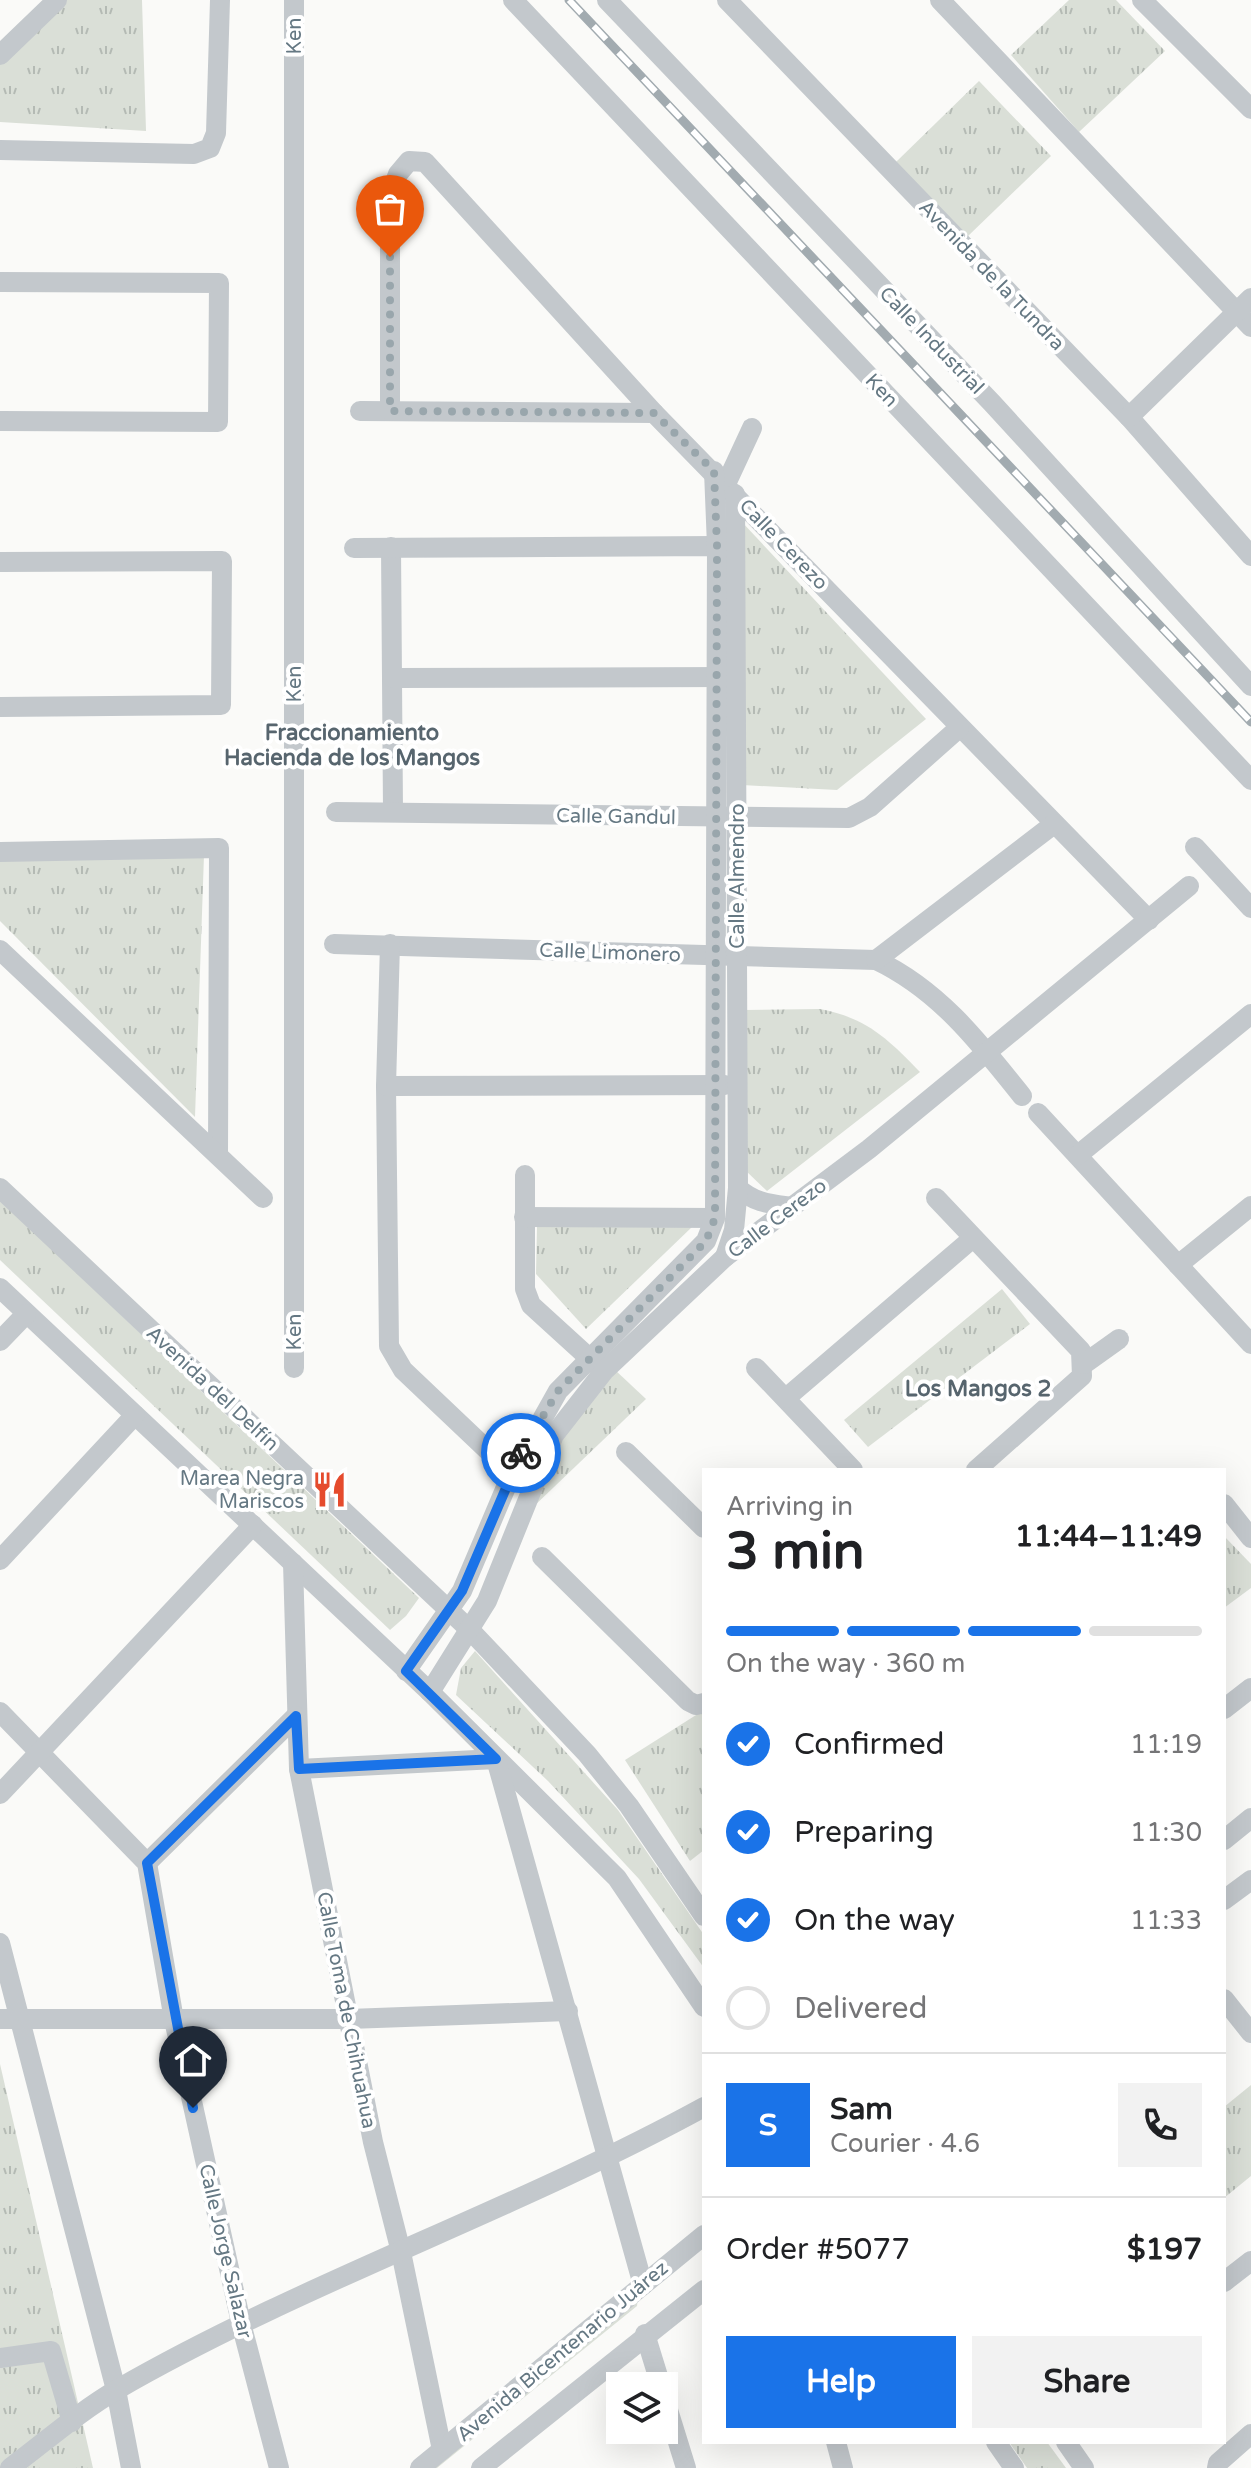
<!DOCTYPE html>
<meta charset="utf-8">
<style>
body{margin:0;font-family:"Varela Round",sans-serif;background:#f2f2f2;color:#202124;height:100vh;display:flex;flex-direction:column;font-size:30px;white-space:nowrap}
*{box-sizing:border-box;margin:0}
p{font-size:26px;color:#757577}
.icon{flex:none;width:44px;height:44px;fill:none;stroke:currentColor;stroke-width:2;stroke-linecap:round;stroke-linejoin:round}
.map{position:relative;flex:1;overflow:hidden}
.sheet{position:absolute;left:702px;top:1468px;width:524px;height:976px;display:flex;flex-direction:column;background:#fff;border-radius:0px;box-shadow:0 8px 32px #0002}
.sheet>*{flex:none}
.fabs{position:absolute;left:606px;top:2372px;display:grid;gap:16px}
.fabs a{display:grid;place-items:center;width:72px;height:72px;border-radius:0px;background:#fff;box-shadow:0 8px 32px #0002;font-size:40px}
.pin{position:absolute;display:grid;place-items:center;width:68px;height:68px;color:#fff;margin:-82px -34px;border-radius:50% 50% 50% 0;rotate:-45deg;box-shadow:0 0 8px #0007}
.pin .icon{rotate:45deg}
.courier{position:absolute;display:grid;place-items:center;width:80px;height:80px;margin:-40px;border:6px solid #1a73e8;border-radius:50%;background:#fff;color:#222;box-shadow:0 2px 10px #0007}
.headline em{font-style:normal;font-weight:800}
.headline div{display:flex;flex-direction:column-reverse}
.headline{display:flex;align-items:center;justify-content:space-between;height:136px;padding:0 24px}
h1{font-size:52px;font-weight:800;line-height:60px}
.bar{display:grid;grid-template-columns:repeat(4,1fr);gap:12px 8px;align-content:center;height:96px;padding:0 24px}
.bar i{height:10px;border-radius:6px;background:#e0e0e0}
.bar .on{background:#1a73e8}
.bar p{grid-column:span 4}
.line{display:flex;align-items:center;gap:20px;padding:0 24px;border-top:2px solid #e0e0e0}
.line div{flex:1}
.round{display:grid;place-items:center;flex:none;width:84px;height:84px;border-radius:0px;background:#f2f2f2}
ol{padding:0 24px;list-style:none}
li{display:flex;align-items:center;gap:24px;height:88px}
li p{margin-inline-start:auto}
li .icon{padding:8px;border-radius:50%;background:#1a73e8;color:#fff;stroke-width:4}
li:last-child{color:#757577}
li i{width:44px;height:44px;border:4px solid #e0e0e0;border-radius:50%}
.primary-button{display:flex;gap:16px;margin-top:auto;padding:16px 24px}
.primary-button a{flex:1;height:92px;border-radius:0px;background:#1a73e8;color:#fff;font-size:32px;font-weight:800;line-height:92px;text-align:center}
.primary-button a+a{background:#f2f2f2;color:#202124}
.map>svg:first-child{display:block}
</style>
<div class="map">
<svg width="1251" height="2468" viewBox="0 0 1251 2468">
<defs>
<pattern id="grass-tufts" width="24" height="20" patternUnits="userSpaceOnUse" patternTransform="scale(2)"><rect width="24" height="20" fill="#dadfd7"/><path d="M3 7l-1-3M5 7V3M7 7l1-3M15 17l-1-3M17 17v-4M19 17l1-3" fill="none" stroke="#b4bab4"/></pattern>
</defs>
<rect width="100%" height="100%" fill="#fafaf8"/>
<g fill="url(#grass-tufts)">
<polygon points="64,0 142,0 146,131 0,122 0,64"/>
<polygon points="1069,0 1116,0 1165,51 1079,132 1011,55"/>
<polygon points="979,81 1051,156 967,237 896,162"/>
<polygon points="741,521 926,719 837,790 742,785"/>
<polygon points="204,855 195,1117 0,921 0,860"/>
<path d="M820,1009C867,1018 888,1039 920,1072L767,1191L744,1169L745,1010Z"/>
<polygon points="0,1200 419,1598 406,1616 390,1630 0,1260"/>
<polygon points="537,1226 692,1227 586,1329 536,1274"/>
<polygon points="1002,1289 1030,1324 868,1447 844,1420"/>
<polygon points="614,1369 646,1399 531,1509 573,1410"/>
<polygon points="1224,1536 1251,1564 1251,1588 1224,1608"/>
<polygon points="475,1651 618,1810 704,1935 704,1968 639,1879 548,1781 456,1695 461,1668"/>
<polygon points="704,1710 704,1850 690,1861 625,1760"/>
<polygon points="0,2064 93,2468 0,2468"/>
<polygon points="1251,2085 1251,2176 1224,2198 1224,2107"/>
<polygon points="638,2298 637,2306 437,2468 418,2468"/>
<polygon points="1009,2442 1047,2442 1066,2468 1027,2468"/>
</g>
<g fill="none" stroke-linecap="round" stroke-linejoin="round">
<g stroke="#c3c8cc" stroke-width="20">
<polyline points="294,0 294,1368"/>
<polyline points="513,0 1251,780"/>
<polyline points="607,0 992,403 1251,686"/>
<polyline points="727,0 1129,417 1251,556"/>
<polyline points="940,0 1251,327"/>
<polyline points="1142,0 1251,109"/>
<polyline points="0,55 57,0"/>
<polyline points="0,150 194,154 210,148 216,133 220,0"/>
<polyline points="0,282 219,283 218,422 0,421"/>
<polyline points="360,411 654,413"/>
<polyline points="390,411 390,196 398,174 409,161 425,162 654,413 1149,920"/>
<polyline points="1129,417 1251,298"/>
<polyline points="726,484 752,428"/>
<polyline points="391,547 393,811"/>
<polyline points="354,548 717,546 729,551"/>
<polyline points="0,562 222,561 221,705 0,707"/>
<polyline points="393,678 729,677"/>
<polyline points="336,812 849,818 870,807 959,728"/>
<polyline points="1195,847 1251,908"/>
<polyline points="0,852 219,848 218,1155"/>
<path d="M334,944L876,960C939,990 979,1042 1022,1096"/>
<polyline points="390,944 386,1086 389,1346 403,1370 521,1482"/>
<polyline points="0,950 263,1198"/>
<polyline points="876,960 1054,824"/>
<polyline points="386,1086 725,1085"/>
<polyline points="1038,1113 1251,1344"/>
<polyline points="1078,1155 1251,1014"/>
<polyline points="525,1175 525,1289 531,1305 598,1366"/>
<polyline points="0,1188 470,1630 587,1754 629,1806 704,1916"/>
<path d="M738,1188C754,1203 771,1204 792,1207"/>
<polyline points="936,1198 1081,1351 1082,1376 976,1470"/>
<polyline points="524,1217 715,1218"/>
<polyline points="725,1257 734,1230 738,1188 735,494"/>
<polyline points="1178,1265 1251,1206"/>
<polyline points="0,1288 430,1692 617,1878 704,2007"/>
<polyline points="0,1341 26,1314"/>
<polyline points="1084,1364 1119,1339"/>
<polyline points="756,1368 853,1470"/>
<polyline points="786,1398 973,1238"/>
<polyline points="626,1452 704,1528"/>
<polyline points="1224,1504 1251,1538"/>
<polyline points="542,1557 688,1701 696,1705 704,1703"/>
<polyline points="0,1560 135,1415"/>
<polyline points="293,1563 299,1769 373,2142 401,2252 442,2450"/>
<polyline points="406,1671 462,1591 512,1473 558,1391 706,1241 715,1218 717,546 714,471"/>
<polyline points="430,1692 487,1601 554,1435 604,1371 725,1257 869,1149 1189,886"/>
<polyline points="1224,1709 1251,1688"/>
<polyline points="0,1712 147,1863 174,2020 242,2327 279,2468"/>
<polyline points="299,1769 496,1759 643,2285"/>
<polyline points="0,1794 253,1525"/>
<polyline points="1224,1840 1251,1818"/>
<polyline points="147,1863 296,1716"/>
<polyline points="1224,1900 1251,1880"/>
<polyline points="0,1943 116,2390 131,2468"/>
<polyline points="1224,1999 1251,2033"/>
<polyline points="0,2019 349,2019 568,2011"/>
<polyline points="1224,2282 1251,2261"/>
<polyline points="645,2334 661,2386"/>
<polyline points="0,2358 51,2351 72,2422"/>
<polyline points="664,2397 686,2468"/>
<polyline points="836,2442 843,2468"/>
<polyline points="996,2442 1014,2468"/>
<polyline points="1066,2442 1084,2468"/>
<path d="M10,2468C45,2442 80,2411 118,2389C306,2281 514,2211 704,2107"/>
<polyline points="420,2468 704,2235"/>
<polyline points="481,2468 704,2290"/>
<polyline points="1217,2468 1218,2463 1251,2434"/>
</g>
<defs>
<polyline id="rail" points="569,0 1251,722"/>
</defs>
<use href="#rail" stroke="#a2abb0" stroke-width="9"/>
<use href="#rail" stroke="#fff" stroke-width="6" stroke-dasharray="18" stroke-linecap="butt"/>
</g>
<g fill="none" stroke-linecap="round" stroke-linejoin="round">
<polyline stroke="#99a6ac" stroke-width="8" stroke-dasharray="0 14.4" points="390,257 390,411 654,413 714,471 717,546 715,1218 706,1241 558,1391 521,1453"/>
<polyline stroke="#1a73e8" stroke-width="10" points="193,2108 147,1863 296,1716 299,1769 496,1759 406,1671 462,1591 521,1453"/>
</g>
<defs>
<symbol id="restaurant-bare" viewBox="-9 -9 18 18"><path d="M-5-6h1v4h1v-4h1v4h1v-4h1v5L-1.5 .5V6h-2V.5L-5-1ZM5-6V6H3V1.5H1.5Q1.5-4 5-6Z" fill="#e54b2d" stroke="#fff" stroke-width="2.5" paint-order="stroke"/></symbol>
</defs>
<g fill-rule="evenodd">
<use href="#restaurant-bare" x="304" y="1464" width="51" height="51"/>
</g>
<g text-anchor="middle" stroke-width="8" stroke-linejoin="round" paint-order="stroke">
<g font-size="20" fill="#657883" stroke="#fff">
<text transform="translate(294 36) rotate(-90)" y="7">Ken</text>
<text transform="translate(992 275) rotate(46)" y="7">Avenida de la Tundra</text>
<text transform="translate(932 340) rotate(46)" y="7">Calle Industrial</text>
<text transform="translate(882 390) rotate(47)" y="7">Ken</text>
<text transform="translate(784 544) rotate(46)" y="7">Calle Cerezo</text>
<text transform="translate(294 684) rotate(-90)" y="7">Ken</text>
<text transform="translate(616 816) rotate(1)" y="7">Calle Gandul</text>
<text transform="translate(737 876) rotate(-90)" y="7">Calle Almendro</text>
<text transform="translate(610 952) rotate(2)" y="7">Calle Limonero</text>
<text transform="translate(777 1218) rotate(-37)" y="7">Calle Cerezo</text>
<text transform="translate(294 1332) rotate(-90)" y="7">Ken</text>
<text transform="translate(213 1388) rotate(43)" y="7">Avenida del Delfín</text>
<text transform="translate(347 2010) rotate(79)" y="7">Calle Toma de Chihuahua</text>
<text transform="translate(226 2251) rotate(77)" y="7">Calle Jorge Salazar</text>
<text transform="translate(562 2351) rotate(-40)" y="7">Avenida Bicentenario Juárez</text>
</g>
<g font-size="20" fill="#657883" stroke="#fff" text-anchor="end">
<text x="304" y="1485">Marea Negra<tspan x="304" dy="23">Mariscos</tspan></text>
</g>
<g font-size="22" font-weight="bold" fill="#57656e" stroke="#fff">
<text x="352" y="740">Fraccionamiento<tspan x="352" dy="25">Hacienda de los Mangos</tspan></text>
<text x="978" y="1396">Los Mangos 2</text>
</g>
</g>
</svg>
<div class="fabs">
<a><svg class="icon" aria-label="layers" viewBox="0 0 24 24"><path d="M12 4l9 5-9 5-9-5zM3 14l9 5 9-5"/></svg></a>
</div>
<div class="pin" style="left:390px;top:257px;background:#ea580c"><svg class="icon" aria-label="bag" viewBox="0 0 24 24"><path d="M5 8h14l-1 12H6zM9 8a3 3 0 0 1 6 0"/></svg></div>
<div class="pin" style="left:193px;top:2108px;background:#1f2937"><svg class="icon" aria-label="home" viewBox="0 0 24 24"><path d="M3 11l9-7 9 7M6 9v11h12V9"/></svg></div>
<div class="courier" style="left:521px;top:1453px"><svg class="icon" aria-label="bike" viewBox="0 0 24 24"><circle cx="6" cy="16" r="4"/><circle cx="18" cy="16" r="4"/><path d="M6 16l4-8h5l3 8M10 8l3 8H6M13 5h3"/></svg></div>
<section class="sheet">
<div class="headline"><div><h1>3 min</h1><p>Arriving in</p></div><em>11:44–11:49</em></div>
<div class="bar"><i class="on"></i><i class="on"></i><i class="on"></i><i></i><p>On the way · 360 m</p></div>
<ol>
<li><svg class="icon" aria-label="check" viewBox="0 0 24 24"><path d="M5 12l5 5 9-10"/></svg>Confirmed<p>11:19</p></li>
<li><svg class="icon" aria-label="check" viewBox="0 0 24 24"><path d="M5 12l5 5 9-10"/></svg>Preparing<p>11:30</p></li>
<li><svg class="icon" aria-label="check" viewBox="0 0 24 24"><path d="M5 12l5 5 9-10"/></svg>On the way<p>11:33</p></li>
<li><i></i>Delivered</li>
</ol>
<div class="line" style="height:144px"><b class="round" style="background:#1a73e8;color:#fff">S</b><div><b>Sam</b><p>Courier · 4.6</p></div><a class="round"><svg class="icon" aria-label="phone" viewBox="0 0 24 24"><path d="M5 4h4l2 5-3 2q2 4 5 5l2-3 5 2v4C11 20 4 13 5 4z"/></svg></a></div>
<div class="line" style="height:104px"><div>Order #5077</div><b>$197</b></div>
<div class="primary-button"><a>Help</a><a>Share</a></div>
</section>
</div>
